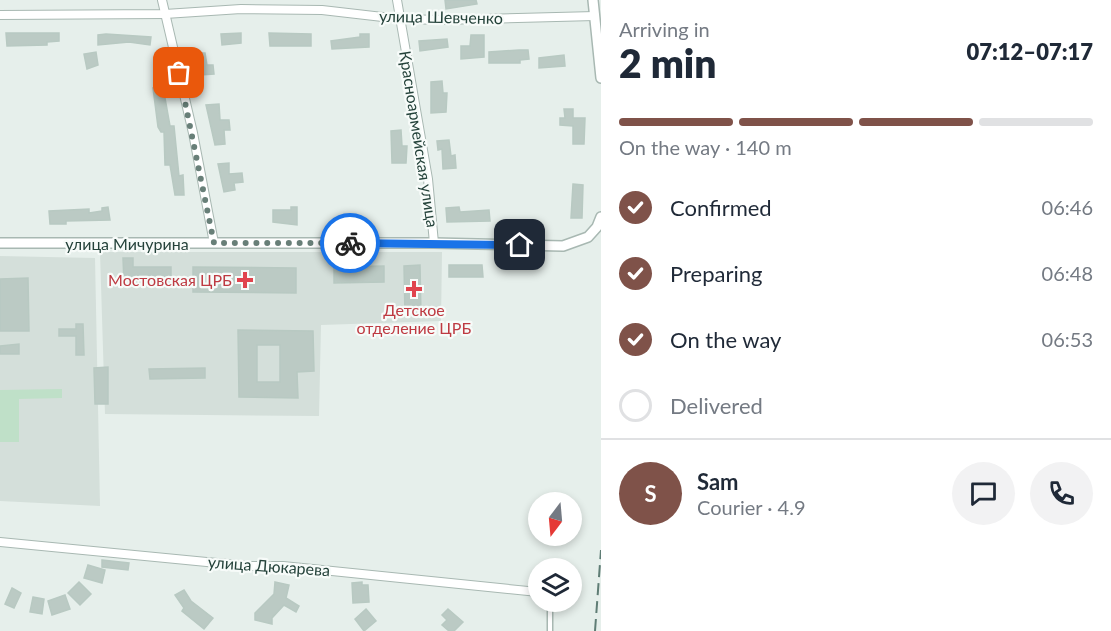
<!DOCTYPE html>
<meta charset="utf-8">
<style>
body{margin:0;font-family:Lato,sans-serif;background:#f2f2f3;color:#1f2937;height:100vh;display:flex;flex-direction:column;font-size:22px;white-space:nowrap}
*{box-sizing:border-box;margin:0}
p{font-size:20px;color:#747a83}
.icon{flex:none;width:33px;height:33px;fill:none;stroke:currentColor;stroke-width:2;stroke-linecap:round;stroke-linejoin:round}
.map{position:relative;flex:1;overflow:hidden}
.details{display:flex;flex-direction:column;background:#fff;width:510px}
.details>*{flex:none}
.needle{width:39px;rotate:196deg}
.buttons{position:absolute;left:528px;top:492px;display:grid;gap:12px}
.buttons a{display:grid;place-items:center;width:54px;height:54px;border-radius:50%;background:#fff;box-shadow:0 3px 9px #0003;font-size:30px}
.pin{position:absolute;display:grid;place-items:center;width:51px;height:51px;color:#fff;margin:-26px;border-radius:12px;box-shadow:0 3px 9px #0006}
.courier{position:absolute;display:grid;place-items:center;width:60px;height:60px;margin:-30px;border:4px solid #1a73e8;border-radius:50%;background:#fff;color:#222;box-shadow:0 2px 8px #0007}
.headline em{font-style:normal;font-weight:800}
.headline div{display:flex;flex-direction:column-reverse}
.headline{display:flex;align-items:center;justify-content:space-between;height:102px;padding:0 18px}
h1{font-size:39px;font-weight:800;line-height:45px}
.bar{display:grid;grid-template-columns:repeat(4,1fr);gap:9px 6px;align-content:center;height:72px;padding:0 18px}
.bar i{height:8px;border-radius:4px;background:#e0e1e3}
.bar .current{background:#7f5249}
.bar p{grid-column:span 4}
.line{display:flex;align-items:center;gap:15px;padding:0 18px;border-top:2px solid #e0e1e3}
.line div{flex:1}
.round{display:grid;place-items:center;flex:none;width:63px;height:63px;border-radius:32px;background:#f2f2f3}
ol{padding:0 18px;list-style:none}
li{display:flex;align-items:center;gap:18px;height:66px}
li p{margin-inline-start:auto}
li .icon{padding:6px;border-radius:50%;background:#7f5249;color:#fff;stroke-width:4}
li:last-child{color:#747a83}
li i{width:33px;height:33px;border:3px solid #e0e1e3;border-radius:50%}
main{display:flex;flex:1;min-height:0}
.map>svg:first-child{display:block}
</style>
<main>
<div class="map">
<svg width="601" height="631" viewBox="0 0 601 631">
<rect width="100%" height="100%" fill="#e6efeb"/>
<g fill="#d4dfda">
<polygon points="100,252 442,252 441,321 321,325 319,416 105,414"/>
<polygon points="0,256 95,258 100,506 0,501"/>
</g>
<polygon fill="#bfe0c8" points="62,389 62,398 19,399 19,442 0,442 0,390"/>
<g fill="#bbcac4" stroke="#b8c9c2" stroke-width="1.5" fill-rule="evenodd">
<polygon points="445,0 476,0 477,4 446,9"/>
<polygon points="6,33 59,33 59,41 47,42 47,45 7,46"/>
<polygon points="241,33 241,43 222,45 221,34"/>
<polygon points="269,33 311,34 311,46 270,46"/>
<polygon points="106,34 151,37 150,45 129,42 98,45 98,35"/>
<polygon points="360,34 369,34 369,47 332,49 331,41 360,37"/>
<polygon points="471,35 484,35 484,57 461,59 461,46 470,46"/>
<polygon points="447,39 448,47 420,51 419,41"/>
<polygon points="519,50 528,50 529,59 520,60 520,63 489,63 489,52"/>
<polygon points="96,52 98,65 87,69 84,54"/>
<polygon points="199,53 205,53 207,65 213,65 214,74 200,75"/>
<polygon points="564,55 565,66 539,68 539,58"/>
<polygon points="442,81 443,93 447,93 446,112 431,113 431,82"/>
<polygon points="163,87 170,126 174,126 179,176 183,175 184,195 175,195 170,165 165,165 164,132 161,132 158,127 153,88"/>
<polygon points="219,104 220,120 229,120 230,130 224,130 225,144 215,145 206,105"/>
<polygon points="564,109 573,109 573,118 585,118 584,144 573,144 573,126 560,125 560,118 565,118"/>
<polygon points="401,130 402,146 407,146 406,163 392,163 391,131"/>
<polygon points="449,140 451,156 455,155 456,168 443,169 442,149 438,150 437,141"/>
<polygon points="229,163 229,174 242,173 243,182 234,183 235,190 224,192 218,164"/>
<polygon points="573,184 583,185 582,218 571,218"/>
<polygon points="108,207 110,220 66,221 66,224 50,224 49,211 89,209 89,213 102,211 102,208"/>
<polygon points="291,207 297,207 297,225 273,222 273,210 291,210"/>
<polygon points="459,207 460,212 489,210 490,221 447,222 446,208"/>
<polygon points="123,258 133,258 133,267 171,267 171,282 124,283"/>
<polygon points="420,265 421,315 405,315 404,266"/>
<polygon points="449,265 482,265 483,277 449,277"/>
<polygon points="384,266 384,282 334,283 334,267"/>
<polygon points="193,267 296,268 296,293 193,292"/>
<polygon points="28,278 29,331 0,331 0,279"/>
<polygon points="76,324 83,324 84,355 76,355 76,336 59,336 59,329 76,329"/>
<path d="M238,330L313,331L314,371L297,372L298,398L239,397ZM257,345H280V382H257Z"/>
<polygon points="19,344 19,354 0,354 0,346"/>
<polygon points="108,367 108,404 95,404 94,368"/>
<polygon points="205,368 205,378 150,379 149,369"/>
<polygon points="102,560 129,563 128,570 102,567"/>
<polygon points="88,565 105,570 102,583 84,578"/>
<polygon points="79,582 91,594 80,605 68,593"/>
<polygon points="275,582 289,585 286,598 299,606 296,612 284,605 272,618 272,624 255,620 255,613 274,594"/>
<polygon points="362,582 362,585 368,585 369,602 353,603 352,583"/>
<polygon points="12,588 21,593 14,608 5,604"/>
<polygon points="184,590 191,601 213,618 204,629 182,611 184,608 175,595"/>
<polygon points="65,595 70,609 52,615 48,601"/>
<polygon points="33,597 44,599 42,614 30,612"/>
<polygon points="366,609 376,621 364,631 355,619"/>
<polygon points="448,609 463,622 454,631 449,631 442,625 447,620 442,615"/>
</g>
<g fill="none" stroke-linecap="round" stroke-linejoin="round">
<defs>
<polyline id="service" points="550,631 550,602"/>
<g id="minor">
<polyline points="162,0 193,133 214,243"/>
<polyline points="397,0 428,179 434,243"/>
<polyline points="0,15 165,14 241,9 322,10 400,19 442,20 595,16"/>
<polyline points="0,542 248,566 283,566 538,592"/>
</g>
<g id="tertiary">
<polyline points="593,0 601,78"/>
<polyline points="0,243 434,243 563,246 588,237 597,227 601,217"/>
</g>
</defs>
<use href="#service" stroke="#a8b8b2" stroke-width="7"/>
<use href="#minor" stroke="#a8b8b2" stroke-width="10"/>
<use href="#tertiary" stroke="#a8b8b2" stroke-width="12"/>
<use href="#service" stroke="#fff" stroke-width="4"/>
<use href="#minor" stroke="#fff" stroke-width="8"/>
<use href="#tertiary" stroke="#fff" stroke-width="9"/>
<polyline stroke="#5f7d75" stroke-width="2" stroke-dasharray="12 6" stroke-linecap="butt" points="595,631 601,550"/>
</g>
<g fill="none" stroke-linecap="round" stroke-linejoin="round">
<polyline stroke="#687f78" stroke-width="6" stroke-dasharray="0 10.8" points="179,73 214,243 350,243"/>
<polyline stroke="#1a73e8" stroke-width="8" points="350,243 520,245"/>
</g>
<g fill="#e0444e" stroke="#f7fbf9" stroke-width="2">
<path d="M242 271h6v6h6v6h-6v6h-6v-6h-6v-6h6z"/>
<path d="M411 280h6v6h6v6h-6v6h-6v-6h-6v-6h6z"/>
</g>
<g text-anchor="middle" stroke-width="4.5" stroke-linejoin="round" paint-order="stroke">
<g font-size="16" fill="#24423a" stroke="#f7fbf9">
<text transform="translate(441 17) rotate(1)" y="6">улица Шевченко</text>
<text transform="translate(419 139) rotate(81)" y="6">Красноармейская улица</text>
<text x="127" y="250">улица Мичурина</text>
<text transform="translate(269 566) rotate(4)" y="6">улица Дюкарева</text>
</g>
<g font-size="16" fill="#be3a42" stroke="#f7fbf9" text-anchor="end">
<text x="232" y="286">Мостовская ЦРБ</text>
<text x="414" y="316" text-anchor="middle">Детское<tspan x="414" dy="18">отделение ЦРБ</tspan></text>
</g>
</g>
</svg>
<div class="buttons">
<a><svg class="needle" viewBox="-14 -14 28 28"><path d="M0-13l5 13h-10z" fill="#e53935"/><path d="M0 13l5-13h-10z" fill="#747a83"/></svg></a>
<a><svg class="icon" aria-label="layers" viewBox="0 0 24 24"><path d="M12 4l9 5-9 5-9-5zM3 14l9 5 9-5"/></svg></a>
</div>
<div class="pin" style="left:179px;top:73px;background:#ea580c"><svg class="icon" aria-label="bag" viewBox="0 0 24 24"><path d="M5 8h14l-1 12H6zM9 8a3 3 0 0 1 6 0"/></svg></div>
<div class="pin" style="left:520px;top:245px;background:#1f2937"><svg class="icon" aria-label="home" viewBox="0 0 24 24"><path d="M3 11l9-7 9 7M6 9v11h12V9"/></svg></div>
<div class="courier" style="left:350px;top:243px"><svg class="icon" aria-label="bike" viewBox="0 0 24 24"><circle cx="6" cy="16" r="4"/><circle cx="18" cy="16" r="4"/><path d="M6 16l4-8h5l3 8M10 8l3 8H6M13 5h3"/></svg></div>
</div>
<section class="details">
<div class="headline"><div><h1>2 min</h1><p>Arriving in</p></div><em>07:12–07:17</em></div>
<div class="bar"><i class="current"></i><i class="current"></i><i class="current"></i><i></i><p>On the way · 140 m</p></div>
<ol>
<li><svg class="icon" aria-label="check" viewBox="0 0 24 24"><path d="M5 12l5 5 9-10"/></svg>Confirmed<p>06:46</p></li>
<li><svg class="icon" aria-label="check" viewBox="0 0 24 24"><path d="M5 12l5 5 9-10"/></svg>Preparing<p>06:48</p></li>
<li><svg class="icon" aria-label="check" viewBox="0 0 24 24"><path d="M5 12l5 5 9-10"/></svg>On the way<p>06:53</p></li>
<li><i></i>Delivered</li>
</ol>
<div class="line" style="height:108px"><b class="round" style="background:#7f5249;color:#fff">S</b><div><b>Sam</b><p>Courier · 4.9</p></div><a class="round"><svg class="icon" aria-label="chat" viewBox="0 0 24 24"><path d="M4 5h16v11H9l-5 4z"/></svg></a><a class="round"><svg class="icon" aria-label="phone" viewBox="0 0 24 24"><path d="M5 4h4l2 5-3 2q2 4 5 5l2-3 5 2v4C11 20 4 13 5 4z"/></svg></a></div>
</section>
</main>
